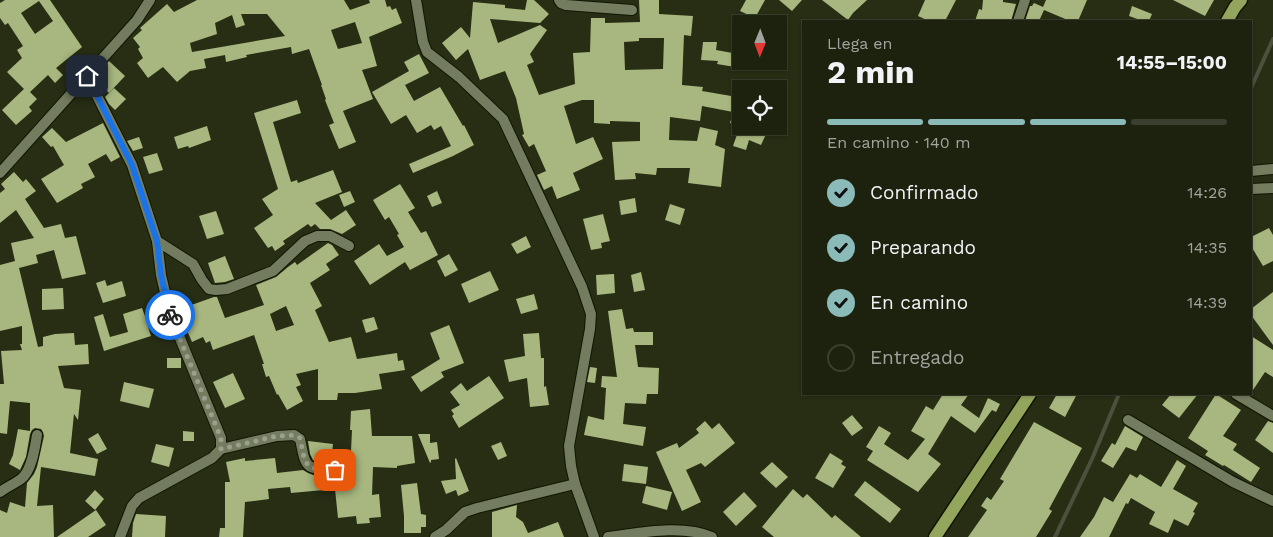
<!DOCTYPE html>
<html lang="es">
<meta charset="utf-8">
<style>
body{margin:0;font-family:"Work Sans",sans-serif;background:#252a18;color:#f1f3f6;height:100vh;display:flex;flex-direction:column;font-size:19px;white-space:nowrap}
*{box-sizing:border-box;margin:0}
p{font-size:16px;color:#a0a49e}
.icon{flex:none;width:28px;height:28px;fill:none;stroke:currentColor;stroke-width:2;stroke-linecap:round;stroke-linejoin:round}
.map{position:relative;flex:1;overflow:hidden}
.details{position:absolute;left:802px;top:20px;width:450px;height:375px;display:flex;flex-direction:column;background:#1d220f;border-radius:0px;box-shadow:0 1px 4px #0004,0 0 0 1px #3b3f2f}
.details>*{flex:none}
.needle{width:32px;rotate:181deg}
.controls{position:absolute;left:732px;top:15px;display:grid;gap:10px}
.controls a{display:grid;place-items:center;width:55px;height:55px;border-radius:0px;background:#1d220f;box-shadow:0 1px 4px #0004,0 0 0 1px #3b3f2f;font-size:25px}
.pin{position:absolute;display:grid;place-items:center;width:42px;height:42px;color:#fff;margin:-21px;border-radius:10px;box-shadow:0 2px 8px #0006}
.courier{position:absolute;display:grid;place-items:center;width:50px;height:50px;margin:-25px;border:4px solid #1a73e8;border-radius:50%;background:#fff;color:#222;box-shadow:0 1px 6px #0007}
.head em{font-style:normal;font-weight:700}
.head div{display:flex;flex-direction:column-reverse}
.head{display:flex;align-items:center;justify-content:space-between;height:85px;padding:0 25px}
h1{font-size:32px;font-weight:700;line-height:38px}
.bar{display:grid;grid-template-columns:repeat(4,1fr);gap:8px 5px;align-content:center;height:60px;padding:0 25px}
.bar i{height:6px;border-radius:4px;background:#3b3f2f}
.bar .current{background:#8bbbb9}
.bar p{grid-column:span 4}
ol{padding:0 25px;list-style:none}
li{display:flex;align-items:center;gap:15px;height:55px}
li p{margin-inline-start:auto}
li .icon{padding:5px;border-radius:50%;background:#8bbbb9;color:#111;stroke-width:4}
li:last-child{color:#a0a49e}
li i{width:28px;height:28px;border:2px solid #3b3f2f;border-radius:50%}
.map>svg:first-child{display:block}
</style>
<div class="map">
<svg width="1273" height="537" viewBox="0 0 1273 537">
<rect width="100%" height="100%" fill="#272e14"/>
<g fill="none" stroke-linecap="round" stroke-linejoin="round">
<g stroke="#4c513e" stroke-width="4">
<polyline points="1251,88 1273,39"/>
<polyline points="1055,537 1092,459 1119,394"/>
</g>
</g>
<g fill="#a8b77f" fill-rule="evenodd">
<path d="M5,0H50L82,47L56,68L63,75L55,83L48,75L30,92L37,99L29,107L32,111L16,125L2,110L24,89L7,72L22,58L17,50L23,46L8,23L5,25L0,18V3ZM39,1L53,21L35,34L21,13Z"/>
<path d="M197,0H344L350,10L370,3L369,0H385L387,7L390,6L392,10L396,8L402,23L369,37L377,66L362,70L373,99L343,111L356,142L339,149L329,125L334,123L325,100L326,99L321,85H322L309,49L292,54L291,47L246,55L247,57L226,62L225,55L204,59L206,68L190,71L177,82L163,67L148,78L137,63L143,58L138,49L140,47L133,38L142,30L140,28L167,4L174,12ZM241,14H267L285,36L192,52L190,43L217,34L215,23L232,15L236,28L245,25ZM355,22L362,43L338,49L331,30Z"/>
<path d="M527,0H534L549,14L540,23L490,19L498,43L540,25L547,30L530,54L534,62L527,65L539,95L575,84L573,53L590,52L591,18H605V23L640,22L639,0H659V14L693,16L691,36L684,35L682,85L703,87L702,91L737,97L738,93H741V126L730,123L733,112L702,106L700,121L670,117L669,140L697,141L700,127L718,131L715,145L725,149L721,187L688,183L690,168H657L656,175L635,173L636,179L615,180L612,142L640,141V122L610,121V124L594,123V100H582L564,106L576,144L593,137L603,159L573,173L580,190L557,199L552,186L544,190L537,175L546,171L534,144L529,147L522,135L524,134L516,98L505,71L480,80L468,49L456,60L442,43L461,27L470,38L473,2L505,5V8L525,10ZM639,38H664L663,69L625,70L624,42L639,41Z"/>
<polygon points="746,0 765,0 755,18 740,11"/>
<polygon points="779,0 802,0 792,11"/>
<polygon points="822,0 867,0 853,13 848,20"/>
<polygon points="925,0 956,0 945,21 929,21 918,16"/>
<polygon points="983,0 1003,0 1003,2 1016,4 1011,21 975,21 979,9 982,10"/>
<polygon points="1046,0 1087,0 1078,21 1070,21 1044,10 1039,21 1025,21 1030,6 1032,6 1034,3 1043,7"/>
<polygon points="1173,0 1214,0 1205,16"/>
<polygon points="1132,6 1152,14 1149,21 1143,21 1129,16"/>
<polygon points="703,42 717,42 716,50 738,54 735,67 717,64 718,61 701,60"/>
<polygon points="419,54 429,73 405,85 414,101 440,87 463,126 464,125 474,145 453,156 413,173 409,164 451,146 441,126 434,130 431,125 417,133 406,115 391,124 372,92 409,71 404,62"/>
<polygon points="109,61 125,76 109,93 98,82 95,77"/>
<polygon points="114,88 126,99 115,110 109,104 105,97"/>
<polygon points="297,100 301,113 273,122 291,182 297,180 298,183 333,170 342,192 315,203 331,220 346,210 356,225 342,234 330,229 320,229 315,224 311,227 308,224 283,241 285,244 275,251 272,246 268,248 254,228 273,215 262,199 278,189 254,113"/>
<polygon points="103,123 120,157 111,162 106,154 88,164 95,177 81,184 83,188 57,203 41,179 64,165 53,146 51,147 42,137 52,128 66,142"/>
<polygon points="207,126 211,140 189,148 188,146 178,149 174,137"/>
<polygon points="740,126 753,126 767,132 761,145 749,140 746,150 733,146"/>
<polygon points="139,137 143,148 133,151 127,141"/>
<polygon points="157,153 163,170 149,174 143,157"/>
<polygon points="14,172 23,182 26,179 36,191 25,199 44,228 61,224 65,238 76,236 86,274 62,279 54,250 36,255 38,263 19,268 38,347 43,346 43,337 55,334 74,333 75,345 88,344 89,364 58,366 64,388 81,390 78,420 74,414 70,453 98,459 95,476 41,467 37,506 53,505 54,537 0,537 0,510 7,513 10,502 25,507 27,483 34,474 37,467 44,436 43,432 41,429 35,428 32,430 30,434 26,457 20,470 9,464 13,455 18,429 30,431 30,403 10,401 7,434 0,433 0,384 4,384 1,351 22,350 20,344 22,344 22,326 0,331 0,265 15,261 11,243 34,238 16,210 0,223 0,193 5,189 1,184"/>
<polygon points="400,184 415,208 408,212 421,233 426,231 438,255 410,270 405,262 370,285 354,261 379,244 387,256 404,247 397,235 399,234 389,217 385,220 373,200"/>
<polygon points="350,191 355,202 344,207 339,195"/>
<polygon points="437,191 442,203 432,207 427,196"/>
<polygon points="635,198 637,212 621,215 619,201"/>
<polygon points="670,204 685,209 680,225 665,220"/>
<polygon points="216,211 224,234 207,239 199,216"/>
<polygon points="603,214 610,241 601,243 602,248 591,250 583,219"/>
<polygon points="1269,228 1273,235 1273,261 1263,266 1251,246 1251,237"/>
<polygon points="526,236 531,247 517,254 511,244"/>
<path d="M328,243L332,245L339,255L326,264L330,270L310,283L322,306L315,310L329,342L351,337L357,359L397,353L398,361L403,360L405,370L379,374L382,389L355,393H338L337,400H318V369L296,374L301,385L296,387L303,401L287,410L278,394L277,395L269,376L266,377L262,364H264L254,335L213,350L210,341L206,343L203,337L192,342L180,314L182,313L180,309L214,297H217L225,318L264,305L256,285L276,277L288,267L295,262L297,265ZM286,306L294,325L276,331L270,314Z"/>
<polygon points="449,254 458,270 445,277 437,261"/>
<polygon points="225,256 234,279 225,282 215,283 208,263"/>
<polygon points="490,271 499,290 469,303 461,284"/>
<polygon points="641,272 645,290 634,292 631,275"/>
<polygon points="614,274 615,293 597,295 596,275"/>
<polygon points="105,280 107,286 122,281 126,296 103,303 96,283"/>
<polygon points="63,288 64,309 42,310 42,289"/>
<polygon points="1273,292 1273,345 1251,315 1251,309"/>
<polygon points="534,294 538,309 521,314 516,299"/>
<polygon points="142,308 146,319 152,317 155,325 148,327 151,336 104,351 94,317 103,314 110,337 128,332 123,314"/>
<polygon points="622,309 626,329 633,328 634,332 653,332 653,345 635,345 638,367 659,368 658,394 647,394 646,404 625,403 623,424 646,427 643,446 584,435 588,416 604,420 606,388 601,387 602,376 617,377 608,311"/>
<polygon points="374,317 378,329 366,333 362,320"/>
<polygon points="449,325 464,363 441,372 444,377 421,392 411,377 440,359 430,333"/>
<polygon points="539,333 541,358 544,358 544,387 546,386 549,405 530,407 527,378 509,382 504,360 525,356 523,334"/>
<polygon points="1251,336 1273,350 1273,377 1265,372 1251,393"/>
<rect x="167" y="358" width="14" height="10"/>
<polygon points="590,367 597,368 595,383 587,382"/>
<polygon points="233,373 245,399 225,408 213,382"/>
<polygon points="489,376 504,398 459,428 452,416 454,414 451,410 460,405 450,392 461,383 467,391"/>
<polygon points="124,382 154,389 149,408 120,401"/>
<polygon points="943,394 969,394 961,405 979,418 988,398 1000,404 996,412 992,410 975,433 951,416 928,454 941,464 918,492 867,460 873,451 866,447 879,426 891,433 884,444 908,460 925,439 911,431 926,406 933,410"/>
<polygon points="1057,394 1077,394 1065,417 1049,408"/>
<polygon points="1171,394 1198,394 1179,418 1162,405"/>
<polygon points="1216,394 1241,410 1223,436 1237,444 1233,450 1260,468 1251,482 1224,465 1223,466 1205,455 1208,451 1188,438"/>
<polygon points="370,409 372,436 412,436 415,463 397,466 397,468 373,467 372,495 379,494 381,517 369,518 370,523 357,524 356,516 338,518 335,489 291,493 290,487 268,489 269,499 245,502 243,537 219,537 220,528 225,528 225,482 230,482 226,462 245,458 245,461 275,458 277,473 303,470 308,473 316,476 338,476 341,473 349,472 349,451 351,451 352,430 350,430 351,411"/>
<polygon points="852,415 863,428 852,436 842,423"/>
<polygon points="705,421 712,429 719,423 735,443 705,467 701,463 686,470 701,502 682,511 656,452 677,443 679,448 699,433 696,429"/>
<polygon points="1268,421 1273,423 1273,453 1255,440"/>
<polygon points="1034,422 1082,448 1049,509 1052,511 1036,537 968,537 987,510 981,506 987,497 991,500 1004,481 1000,479"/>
<polygon points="1125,426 1143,437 1136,451 1126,447 1113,468 1101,461 1112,443 1115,445"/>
<polygon points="183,431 194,432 194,441 183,441"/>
<polygon points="98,433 107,449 97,454 88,439"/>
<polygon points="418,434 430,434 430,443 437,442 439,459 431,460 431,462 430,463"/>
<polygon points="308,441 333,444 331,463 319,462 313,460 310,454"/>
<polygon points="501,442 507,456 498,460 491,446"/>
<polygon points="156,444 174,448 169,467 151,462"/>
<polygon points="830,453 843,461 841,464 846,467 833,488 815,478"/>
<polygon points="456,458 469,491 458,496 456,490 446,494 441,481 456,479 455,459"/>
<polygon points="1177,460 1186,466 1173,489 1198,503 1193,512 1195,513 1188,526 1174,519 1168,533 1149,524 1155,512 1131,498 1128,504 1126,503 1109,537 1080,537 1094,517 1104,497 1113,502 1130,474 1137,478 1140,474 1161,487"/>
<polygon points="772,462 788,477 776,488 760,473"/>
<polygon points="624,464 648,467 646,484 622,481"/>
<polygon points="865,481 901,509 890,523 854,495"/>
<polygon points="417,483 421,514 426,515 426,527 421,527 421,533 404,533 404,516 401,485"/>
<polygon points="646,486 672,492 667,510 642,503"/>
<polygon points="793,489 803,498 807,494 832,518 835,515 861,537 774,537 762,527"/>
<polygon points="95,490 104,499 95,510 85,501"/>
<polygon points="744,492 757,506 736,526 723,512"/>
<polygon points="517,505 516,517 523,522 528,533 558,522 564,537 492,537 492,512"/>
<polygon points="96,510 106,525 88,537 57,537"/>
<polygon points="136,514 166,516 165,537 132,537 133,523"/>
</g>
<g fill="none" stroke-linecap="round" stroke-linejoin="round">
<defs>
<g id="minor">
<polyline points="416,0 423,42 427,52 459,77 503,119 582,287 591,314 590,329 569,446 571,466 575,484 594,537"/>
<polyline points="559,0 561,3 566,5 632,10"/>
<polyline points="1018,21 1025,0"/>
<polyline points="87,76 132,165 157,241 161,275 170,314 221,438 221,449 212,458 139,498 132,506 120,537"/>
<polyline points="1251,171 1273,169"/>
<polyline points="1251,189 1273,188"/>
<polyline points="157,241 193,264 202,280 209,289 216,290 227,289 273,271 305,241 317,236 330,236 349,246"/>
<polyline points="1236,394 1273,416"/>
<polyline points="1128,420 1233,482 1273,501"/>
<path d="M221,449L277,436L294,435L300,439C306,468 304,469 335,470"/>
<path d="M0,492C7,487 14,484 21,479C32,471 35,447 37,435"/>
<polyline points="435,537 446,530 465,512 477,508 575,484"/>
<path d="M608,537C640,533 682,524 712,537"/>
</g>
<polyline id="tertiary" points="0,173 137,20 150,0"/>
<g id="primary">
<polyline points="1227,21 1235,7 1241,0"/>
<polyline points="935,537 1030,394"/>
</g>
</defs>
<use href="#minor" stroke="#101600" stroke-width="12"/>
<use href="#tertiary" stroke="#101600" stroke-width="12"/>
<use href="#primary" stroke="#101600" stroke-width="15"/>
<use href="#minor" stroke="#747c5f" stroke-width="10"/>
<use href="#tertiary" stroke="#747c5f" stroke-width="10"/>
<use href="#primary" stroke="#94a55e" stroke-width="12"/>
</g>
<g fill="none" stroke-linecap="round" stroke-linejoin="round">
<path stroke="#9ba08c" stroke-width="5" stroke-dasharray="0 9" d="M170,315L221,438V449L277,436L294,435L300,438C306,468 304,469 335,470"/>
<polyline stroke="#1a73e8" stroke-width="6" points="87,76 132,165 157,241 161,275 170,315"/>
</g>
</svg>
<div class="controls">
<a><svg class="needle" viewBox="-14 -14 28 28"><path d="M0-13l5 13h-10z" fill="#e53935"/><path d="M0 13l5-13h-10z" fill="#a0a49e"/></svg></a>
<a><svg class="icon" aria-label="locate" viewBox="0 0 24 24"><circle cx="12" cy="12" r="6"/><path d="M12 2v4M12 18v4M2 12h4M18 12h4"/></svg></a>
</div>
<div class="pin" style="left:335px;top:470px;background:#ea580c"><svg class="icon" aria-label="bag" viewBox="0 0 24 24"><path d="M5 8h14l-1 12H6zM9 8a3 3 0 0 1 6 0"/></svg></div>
<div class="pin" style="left:87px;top:76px;background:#1f2937"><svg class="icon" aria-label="home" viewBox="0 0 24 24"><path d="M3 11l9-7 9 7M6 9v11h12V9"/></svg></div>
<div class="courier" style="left:170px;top:315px"><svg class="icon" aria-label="bike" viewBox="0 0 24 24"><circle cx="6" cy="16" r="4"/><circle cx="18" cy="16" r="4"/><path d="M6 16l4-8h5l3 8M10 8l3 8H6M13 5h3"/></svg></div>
<section class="details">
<div class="head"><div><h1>2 min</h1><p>Llega en</p></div><em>14:55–15:00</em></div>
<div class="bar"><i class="current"></i><i class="current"></i><i class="current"></i><i></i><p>En camino · 140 m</p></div>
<ol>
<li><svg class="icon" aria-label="check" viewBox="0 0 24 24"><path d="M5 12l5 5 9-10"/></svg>Confirmado<p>14:26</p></li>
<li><svg class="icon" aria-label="check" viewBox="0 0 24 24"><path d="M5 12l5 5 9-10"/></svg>Preparando<p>14:35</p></li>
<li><svg class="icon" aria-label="check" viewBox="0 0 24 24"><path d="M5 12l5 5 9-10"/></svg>En camino<p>14:39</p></li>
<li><i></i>Entregado</li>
</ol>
</section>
</div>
